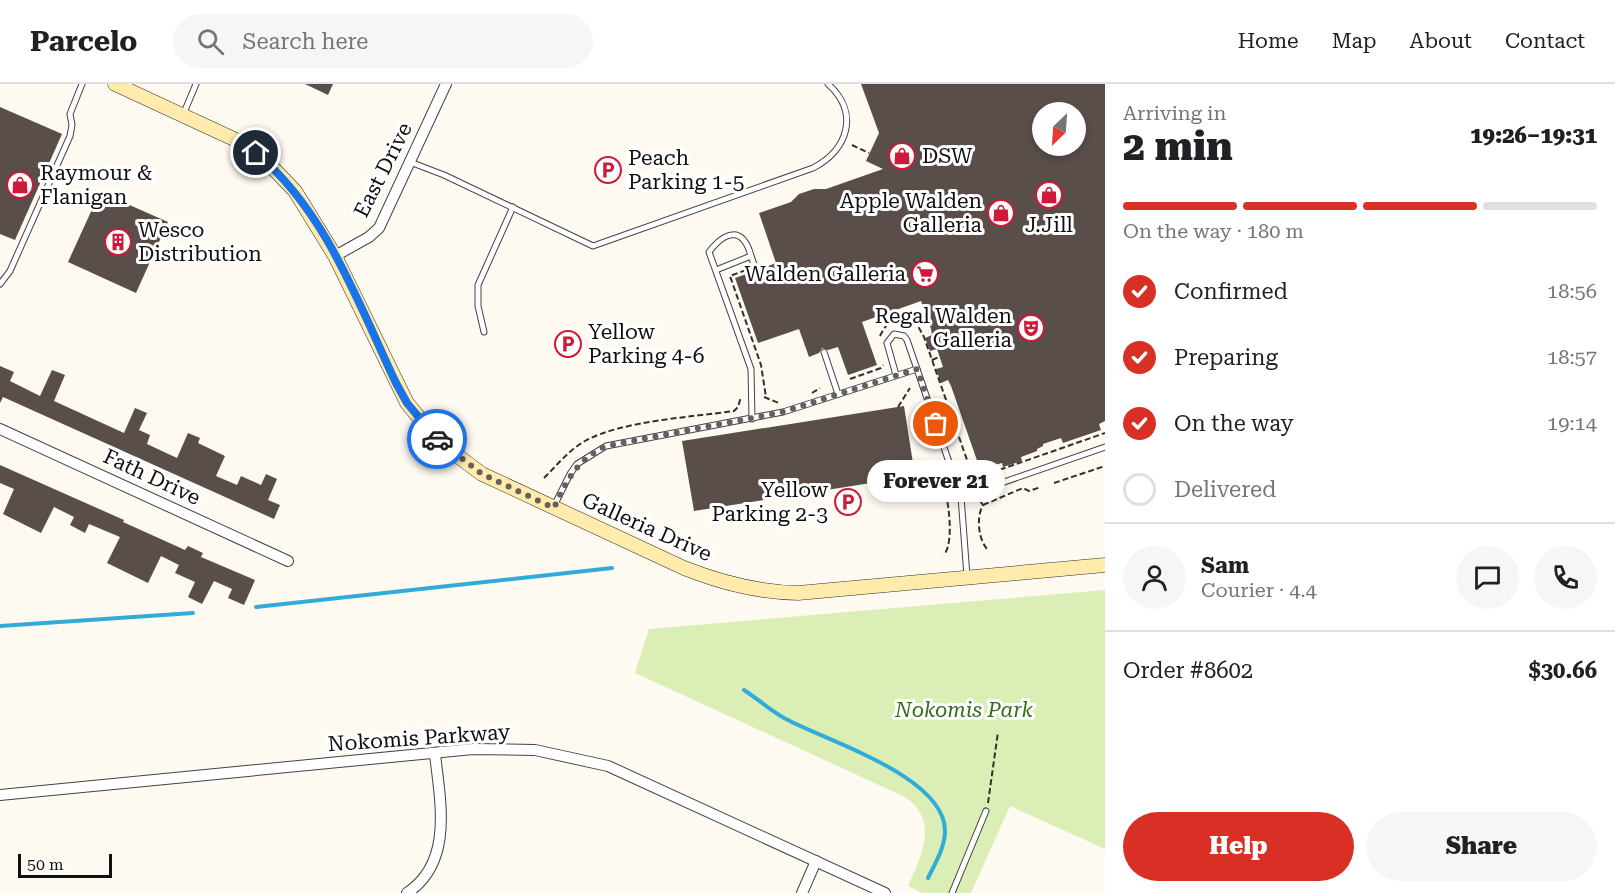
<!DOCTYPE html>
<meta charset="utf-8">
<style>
body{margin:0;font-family:"Roboto Serif",serif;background:#f6f6f6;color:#202124;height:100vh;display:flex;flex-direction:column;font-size:22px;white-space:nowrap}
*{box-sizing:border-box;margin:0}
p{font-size:20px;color:#757577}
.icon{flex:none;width:33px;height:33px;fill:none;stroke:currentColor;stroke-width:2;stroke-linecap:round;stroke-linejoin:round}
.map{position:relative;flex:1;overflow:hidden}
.sheet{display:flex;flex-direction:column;background:#fff;width:510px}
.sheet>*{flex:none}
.needle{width:39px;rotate:205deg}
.buttons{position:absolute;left:1032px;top:18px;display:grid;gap:12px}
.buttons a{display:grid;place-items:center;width:54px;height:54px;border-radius:50%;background:#fff;box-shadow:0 3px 9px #0003;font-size:30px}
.scale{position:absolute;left:18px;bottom:15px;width:94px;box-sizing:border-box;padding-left:6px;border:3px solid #0f0f0f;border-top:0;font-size:16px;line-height:21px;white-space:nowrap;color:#0f0f0f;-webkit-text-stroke:4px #fff;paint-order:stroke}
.pin{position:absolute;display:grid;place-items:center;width:51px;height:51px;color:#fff;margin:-26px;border:3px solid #fff;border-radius:50%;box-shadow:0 2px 6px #0007}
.courier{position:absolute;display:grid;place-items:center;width:60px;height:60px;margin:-30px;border:4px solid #1a73e8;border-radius:50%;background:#fff;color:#222;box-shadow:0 2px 8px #0007}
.bubble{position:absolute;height:42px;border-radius:21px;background:#fff;box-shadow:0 3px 9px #0003;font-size:20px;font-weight:800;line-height:42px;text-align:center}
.headline em{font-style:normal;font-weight:800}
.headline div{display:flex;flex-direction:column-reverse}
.headline{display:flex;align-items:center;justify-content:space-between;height:102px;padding:0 18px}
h1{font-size:39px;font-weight:800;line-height:45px}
.bar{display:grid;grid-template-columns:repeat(4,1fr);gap:9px 6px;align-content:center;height:72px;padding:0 18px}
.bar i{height:8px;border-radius:4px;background:#e0e0e0}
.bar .current{background:#d93025}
.bar p{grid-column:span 4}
.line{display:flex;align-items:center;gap:15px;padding:0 18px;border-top:2px solid #e0e0e0}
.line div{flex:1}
.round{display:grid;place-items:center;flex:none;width:63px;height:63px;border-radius:32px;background:#f6f6f6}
ol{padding:0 18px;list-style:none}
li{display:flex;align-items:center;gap:18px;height:66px}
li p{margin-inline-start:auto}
li .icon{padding:6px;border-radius:50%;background:#d93025;color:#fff;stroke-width:4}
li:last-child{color:#757577}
li i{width:33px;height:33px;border:3px solid #e0e0e0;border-radius:50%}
.primary-button{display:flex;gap:12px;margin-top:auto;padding:12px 18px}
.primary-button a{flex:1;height:69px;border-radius:36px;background:#d93025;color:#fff;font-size:24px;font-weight:800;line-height:69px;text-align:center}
.primary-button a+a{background:#f6f6f6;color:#202124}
header{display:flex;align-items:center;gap:36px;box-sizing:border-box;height:84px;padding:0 30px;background:#fff;border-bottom:2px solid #e0e0e0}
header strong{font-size:28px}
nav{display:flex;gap:33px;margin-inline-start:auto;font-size:21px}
.search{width:420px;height:54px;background:#f6f6f6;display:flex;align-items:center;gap:15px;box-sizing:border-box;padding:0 21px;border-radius:33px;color:#757577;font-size:22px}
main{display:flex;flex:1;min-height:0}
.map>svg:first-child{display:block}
</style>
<header>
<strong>Parcelo</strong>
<div class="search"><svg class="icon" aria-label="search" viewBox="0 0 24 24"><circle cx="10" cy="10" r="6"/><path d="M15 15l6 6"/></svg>Search here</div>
<nav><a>Home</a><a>Map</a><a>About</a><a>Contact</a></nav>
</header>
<main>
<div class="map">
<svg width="1105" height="809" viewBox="0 0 1105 809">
<rect width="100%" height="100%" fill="#fffaf1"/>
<path fill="#daeeb6" d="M1105,506V765L1010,722L971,809H922L908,802C921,772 940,737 905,713L635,589L649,545Z"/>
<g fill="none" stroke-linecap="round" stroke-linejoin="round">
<g stroke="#31acd9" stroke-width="4">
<polyline points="256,523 612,484"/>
<polyline points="0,542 193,529"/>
<path d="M744,606C758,615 771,627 786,635C826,657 945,692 945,747C945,763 935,780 928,794"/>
</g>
</g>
<g fill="#594e4a" fill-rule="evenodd">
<polygon points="305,0 333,0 328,11"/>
<path d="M861,0H1105V337L1099,340L1101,346L1063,359L1061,354L1043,360V362L1037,365V367L1021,373L1022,377L1003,383L1002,379L980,385L951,302L948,296L941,299L936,285L943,283L937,265L930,267L925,254L932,251L931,245L921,217L862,238L877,281L848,291L838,263L828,266L822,264L819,269L809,273L799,245L758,259L735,194L752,188L758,190L761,185L776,179L759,129L791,118L799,110L814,105H826L883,85L866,77L879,49ZM1042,28H1076V62H1042Z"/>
<polygon points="0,23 62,50 15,156 0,150"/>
<polygon points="100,108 168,138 136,209 68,178"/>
<polygon points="0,282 14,288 10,297 40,312 52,286 65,291 54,317 124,349 135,324 147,329 139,346 150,351 147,360 177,374 188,349 200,354 198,359 225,372 216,392 237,401 241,392 261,401 266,390 277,395 268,416 280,421 274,435 3,313 0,319"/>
<polygon points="904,322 915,392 694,427 682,357"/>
<polygon points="0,381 124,436 123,438 185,466 188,462 203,469 201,473 255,496 244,521 228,514 232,505 214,497 202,520 188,513 195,498 175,489 179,481 161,472 148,499 107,479 120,453 89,440 85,449 70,441 74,433 54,423 41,449 3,430 14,405 0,399"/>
</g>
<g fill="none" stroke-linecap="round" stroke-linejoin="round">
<defs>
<g id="lane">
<polyline points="183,31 196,0"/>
<path d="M410,78L444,91L593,162L813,84C848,66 860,29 828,0"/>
<polyline points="751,172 756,186"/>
<path d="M716,186L751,172C743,142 725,147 709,168L751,285L752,335"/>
<polyline points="0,200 10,187 70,52 72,41 70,30 82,0"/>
<polyline points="484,248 478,222 478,201 513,123"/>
<polyline points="824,268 838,310"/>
<polyline points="896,291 887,259 894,250 904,252 907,256 961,413 967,492"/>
<polyline points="961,413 1105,363"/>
<polyline points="554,422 570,390 577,380 606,362 783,328 917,285"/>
<polyline points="952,809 986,727"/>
</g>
<g id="street">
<polyline points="335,172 369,153 379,144 446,0"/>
<polyline points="0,345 288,477"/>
<polyline points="0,711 473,665 535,666 608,682 885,809"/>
<path d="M407,809C454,778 440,717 435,670"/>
<polyline points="802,809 816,777"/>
</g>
<path id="secondary" d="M115,0L236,56L270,81L295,107L335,172L407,319L440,359L482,390L684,484C722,499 757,508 798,509L1105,481"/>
</defs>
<use href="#lane" stroke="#424242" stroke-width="7"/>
<use href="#street" stroke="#424242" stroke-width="12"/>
<use href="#secondary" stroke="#313131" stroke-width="15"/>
<g stroke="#313131" stroke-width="2" stroke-dasharray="6 3" stroke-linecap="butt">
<polyline points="852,61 869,69"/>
<polyline points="746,186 730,192 761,281 766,313"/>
<path d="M880,252C886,239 897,227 913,233L924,253L973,393L971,397"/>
<polyline points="932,276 939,273"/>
<polyline points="850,295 881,284 883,281"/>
<polyline points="812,309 820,304"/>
<polyline points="764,313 779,319"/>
<polyline points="898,323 910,304"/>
<path d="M929,377L932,397L942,395C948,412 955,457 944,471"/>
<polyline points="965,393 979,393 1105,349"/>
<path d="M544,394C557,381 569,366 585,357C621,337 692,333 734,327L738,323L740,316H744"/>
<polyline points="1054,399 1105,382"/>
<path d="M980,417L983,421C976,433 978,457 989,467"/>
<polyline points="983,421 1023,404 1029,407 1041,403"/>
<polyline points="988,719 998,648"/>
</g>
<use href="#lane" stroke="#fff" stroke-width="5"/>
<use href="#street" stroke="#fff" stroke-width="10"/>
<use href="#secondary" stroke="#ffebac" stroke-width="14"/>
</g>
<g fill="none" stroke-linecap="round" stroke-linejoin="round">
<path stroke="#63615e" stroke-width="6" stroke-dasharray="0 10.8" d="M437,355L482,390L554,424C567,395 577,376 606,362L783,328L917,285L936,340"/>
<path stroke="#1a73e8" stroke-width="8" d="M256,69C326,127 358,219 396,299L407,319L437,355"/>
</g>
<defs>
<symbol id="shop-ring" viewBox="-11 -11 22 22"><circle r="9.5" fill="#fff" stroke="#cc1a3a" stroke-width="1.5"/><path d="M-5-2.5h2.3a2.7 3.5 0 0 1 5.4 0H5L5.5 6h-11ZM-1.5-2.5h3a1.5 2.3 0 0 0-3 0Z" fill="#cc1a3a"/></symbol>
<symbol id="parking-ring" viewBox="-11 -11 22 22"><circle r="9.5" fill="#fff" stroke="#cc1a3a" stroke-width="1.5"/><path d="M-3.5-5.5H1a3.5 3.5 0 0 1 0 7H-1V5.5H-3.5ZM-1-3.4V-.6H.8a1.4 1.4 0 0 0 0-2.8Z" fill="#cc1a3a"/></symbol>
<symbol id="building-ring" viewBox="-11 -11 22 22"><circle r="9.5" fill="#fff" stroke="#cc1a3a" stroke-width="1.5"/><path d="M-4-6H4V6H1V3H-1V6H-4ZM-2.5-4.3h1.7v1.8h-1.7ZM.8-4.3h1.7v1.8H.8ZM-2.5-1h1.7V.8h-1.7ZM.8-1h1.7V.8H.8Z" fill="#cc1a3a"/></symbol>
<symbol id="supermarket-ring" viewBox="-11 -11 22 22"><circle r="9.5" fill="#fff" stroke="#cc1a3a" stroke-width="1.5"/><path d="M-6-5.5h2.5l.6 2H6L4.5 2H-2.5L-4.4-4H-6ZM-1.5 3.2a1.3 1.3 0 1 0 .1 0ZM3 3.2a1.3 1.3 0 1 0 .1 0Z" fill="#cc1a3a"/></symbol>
<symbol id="theatre-ring" viewBox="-11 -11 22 22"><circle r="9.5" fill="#fff" stroke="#cc1a3a" stroke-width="1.5"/><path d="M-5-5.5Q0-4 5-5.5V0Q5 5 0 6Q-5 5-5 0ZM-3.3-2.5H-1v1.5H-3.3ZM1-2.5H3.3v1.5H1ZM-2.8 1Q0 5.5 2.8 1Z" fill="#cc1a3a"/></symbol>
</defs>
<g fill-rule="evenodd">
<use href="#shop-ring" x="887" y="57" width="30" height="30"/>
<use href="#parking-ring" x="593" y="71" width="30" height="30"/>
<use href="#shop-ring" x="5" y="86" width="30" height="30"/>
<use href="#shop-ring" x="1034" y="96" width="30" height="30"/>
<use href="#shop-ring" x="986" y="114" width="30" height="30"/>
<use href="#building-ring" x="103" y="143" width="30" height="30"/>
<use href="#supermarket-ring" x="910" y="175" width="30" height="30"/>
<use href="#theatre-ring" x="1016" y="229" width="30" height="30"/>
<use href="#parking-ring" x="553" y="245" width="30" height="30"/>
<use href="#parking-ring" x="833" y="403" width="30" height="30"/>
</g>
<g text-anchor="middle" stroke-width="6" stroke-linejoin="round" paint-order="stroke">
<g font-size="21" fill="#0f0f0f" stroke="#fff" text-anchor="start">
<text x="922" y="79">DSW</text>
<text x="628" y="81">Peach<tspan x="628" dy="24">Parking 1-5</tspan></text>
<text x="40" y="96">Raymour &amp;<tspan x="40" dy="24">Flanigan</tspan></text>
<text x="982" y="124" text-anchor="end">Apple Walden<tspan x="982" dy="24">Galleria</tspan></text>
<text x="1049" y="148" text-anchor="middle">J.Jill</text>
<text x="138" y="153">Wesco<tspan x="138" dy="24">Distribution</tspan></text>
<text x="906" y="197" text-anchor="end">Walden Galleria</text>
<text x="1012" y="239" text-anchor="end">Regal Walden<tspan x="1012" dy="24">Galleria</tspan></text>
<text x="588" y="255">Yellow<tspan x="588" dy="24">Parking 4-6</tspan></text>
<text x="828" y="413" text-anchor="end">Yellow<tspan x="828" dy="24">Parking 2-3</tspan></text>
</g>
<g font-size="21" fill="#0f0f0f" stroke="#fff">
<text transform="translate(383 86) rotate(-63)" y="7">East Drive</text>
<text transform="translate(152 393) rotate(25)" y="7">Fath Drive</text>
<text transform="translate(647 443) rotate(24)" y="7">Galleria Drive</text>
<text transform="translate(419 654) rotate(-4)" y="7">Nokomis Parkway</text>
</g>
<g font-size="21" font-style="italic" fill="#356d19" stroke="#fff">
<text x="964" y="633">Nokomis Park</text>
</g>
</g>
</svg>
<div class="buttons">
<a><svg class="needle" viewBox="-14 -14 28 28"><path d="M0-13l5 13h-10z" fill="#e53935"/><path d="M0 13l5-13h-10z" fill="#757577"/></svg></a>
</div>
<div class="scale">50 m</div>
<div class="pin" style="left:936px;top:340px;background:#ea580c"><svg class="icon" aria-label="bag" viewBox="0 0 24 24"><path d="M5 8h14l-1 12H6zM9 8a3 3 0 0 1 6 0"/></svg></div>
<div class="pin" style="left:256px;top:69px;background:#1f2937"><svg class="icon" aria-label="home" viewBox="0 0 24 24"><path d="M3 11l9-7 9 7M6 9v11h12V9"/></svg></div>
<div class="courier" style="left:437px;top:355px"><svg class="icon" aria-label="car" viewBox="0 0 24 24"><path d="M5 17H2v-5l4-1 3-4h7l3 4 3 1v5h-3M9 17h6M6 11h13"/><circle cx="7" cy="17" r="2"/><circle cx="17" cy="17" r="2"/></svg></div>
<div class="bubble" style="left:867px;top:376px;width:138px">Forever 21</div>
</div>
<section class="sheet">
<div class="headline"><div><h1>2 min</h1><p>Arriving in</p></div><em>19:26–19:31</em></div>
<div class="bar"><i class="current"></i><i class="current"></i><i class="current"></i><i></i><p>On the way · 180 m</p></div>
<ol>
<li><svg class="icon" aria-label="check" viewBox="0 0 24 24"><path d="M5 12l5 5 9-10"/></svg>Confirmed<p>18:56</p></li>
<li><svg class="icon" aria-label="check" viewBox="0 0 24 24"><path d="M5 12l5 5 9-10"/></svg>Preparing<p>18:57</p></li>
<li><svg class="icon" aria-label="check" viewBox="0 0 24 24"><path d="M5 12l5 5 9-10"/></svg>On the way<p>19:14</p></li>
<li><i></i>Delivered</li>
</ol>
<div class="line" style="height:108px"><a class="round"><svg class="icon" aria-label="person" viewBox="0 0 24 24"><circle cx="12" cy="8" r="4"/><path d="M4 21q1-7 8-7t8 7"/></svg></a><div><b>Sam</b><p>Courier · 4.4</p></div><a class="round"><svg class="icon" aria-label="chat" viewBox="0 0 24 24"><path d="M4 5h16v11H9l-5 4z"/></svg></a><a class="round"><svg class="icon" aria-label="phone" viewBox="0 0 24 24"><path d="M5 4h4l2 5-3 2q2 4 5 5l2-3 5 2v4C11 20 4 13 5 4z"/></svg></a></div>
<div class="line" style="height:78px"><div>Order #8602</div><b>$30.66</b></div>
<div class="primary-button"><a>Help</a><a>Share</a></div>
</section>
</main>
